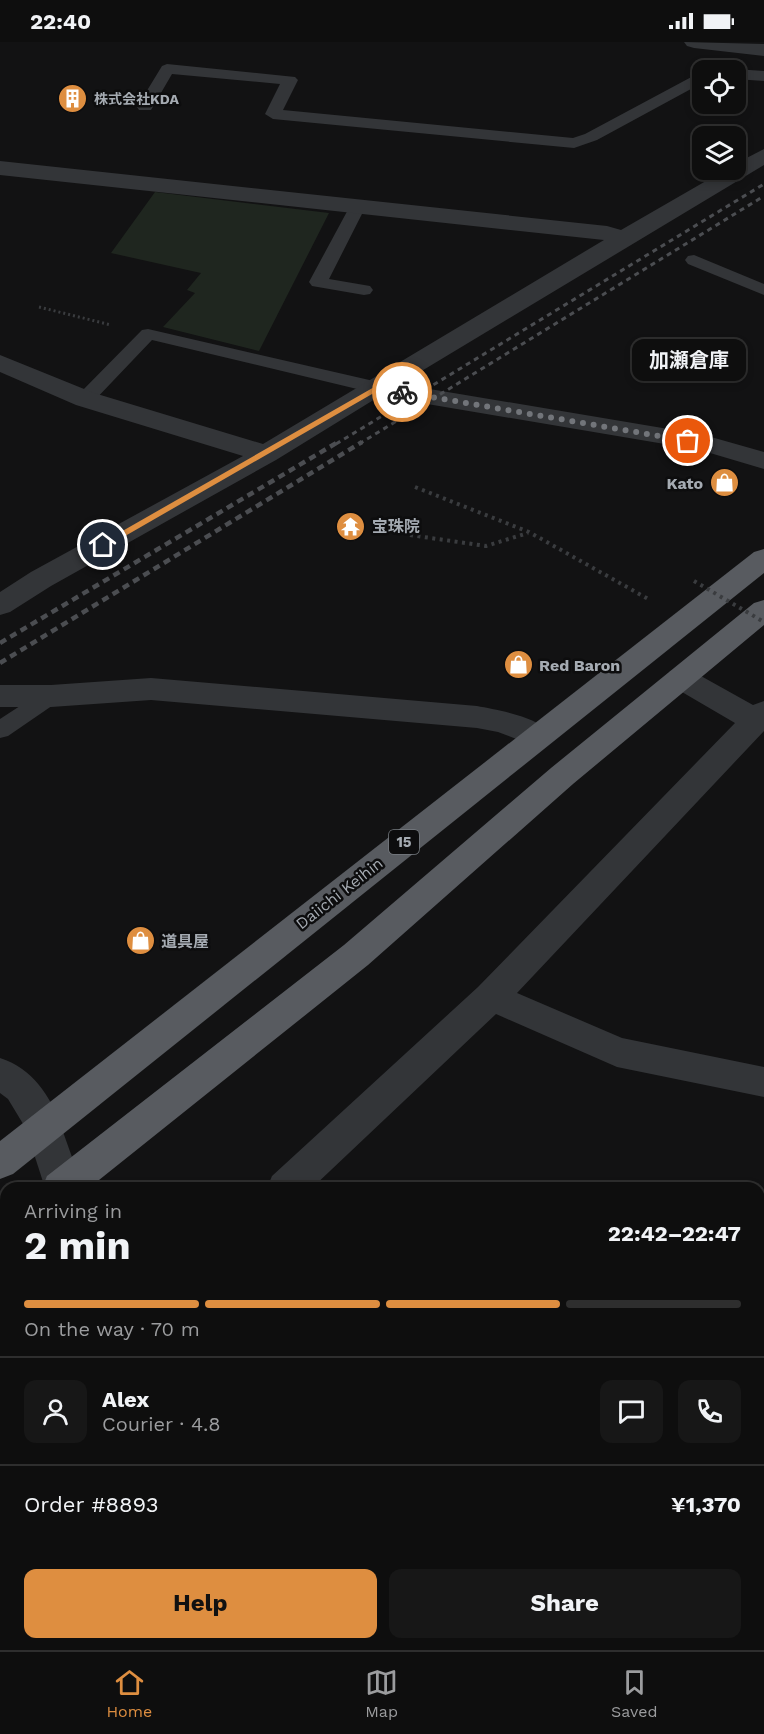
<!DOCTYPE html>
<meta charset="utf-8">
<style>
body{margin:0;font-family:"Work Sans","Noto Sans JP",sans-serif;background:#171717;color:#f1f3f6;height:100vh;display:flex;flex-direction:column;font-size:22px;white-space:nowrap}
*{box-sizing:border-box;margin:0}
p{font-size:20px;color:#9b9c9e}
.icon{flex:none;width:33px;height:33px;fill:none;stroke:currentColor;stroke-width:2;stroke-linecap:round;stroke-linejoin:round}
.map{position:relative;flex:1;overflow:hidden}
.details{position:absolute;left:0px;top:1140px;width:765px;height:468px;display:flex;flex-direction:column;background:#0e0e0e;border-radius:18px 18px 0 0;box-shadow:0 3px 9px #0003,0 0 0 2px #2e2e2e}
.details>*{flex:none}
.tools{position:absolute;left:692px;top:18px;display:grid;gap:12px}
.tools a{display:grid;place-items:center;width:54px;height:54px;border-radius:12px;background:#0e0e0e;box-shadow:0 3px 9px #0003,0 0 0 2px #2e2e2e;font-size:30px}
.pin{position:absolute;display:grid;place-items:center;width:51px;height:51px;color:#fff;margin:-26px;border:3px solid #fff;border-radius:50%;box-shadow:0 2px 6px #0007}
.courier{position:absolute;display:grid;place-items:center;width:60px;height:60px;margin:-30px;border:4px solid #de8e40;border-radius:50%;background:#fff;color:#222;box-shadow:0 2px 8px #0007}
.bubble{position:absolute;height:42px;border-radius:12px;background:#0e0e0e;box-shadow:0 3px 9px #0003,0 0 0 2px #2e2e2e;font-size:20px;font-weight:700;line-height:42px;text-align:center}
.overview em{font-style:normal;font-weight:700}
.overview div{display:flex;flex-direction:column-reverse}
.overview{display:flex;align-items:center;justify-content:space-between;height:102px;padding:0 24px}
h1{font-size:39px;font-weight:700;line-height:45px}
.bar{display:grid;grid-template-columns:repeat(4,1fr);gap:9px 6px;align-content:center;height:72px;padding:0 24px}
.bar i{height:8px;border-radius:4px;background:#2e2e2e}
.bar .selected{background:#de8e40}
.bar p{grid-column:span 4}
.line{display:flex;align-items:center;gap:15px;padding:0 24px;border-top:2px solid #2e2e2e}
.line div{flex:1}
.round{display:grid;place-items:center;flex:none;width:63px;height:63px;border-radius:12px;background:#171717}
.primary-button{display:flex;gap:12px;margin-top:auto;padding:12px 24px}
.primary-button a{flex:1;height:69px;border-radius:12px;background:#de8e40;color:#111;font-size:24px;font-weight:700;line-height:69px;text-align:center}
.primary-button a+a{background:#171717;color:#f1f3f6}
.status{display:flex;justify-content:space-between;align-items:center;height:42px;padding:0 30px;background:#0e0e0e;direction:ltr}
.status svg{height:16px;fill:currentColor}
.tab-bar{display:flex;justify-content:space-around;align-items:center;height:84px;border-top:2px solid #2e2e2e;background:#0e0e0e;font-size:16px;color:#9b9c9e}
.tab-bar a{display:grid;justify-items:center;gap:3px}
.tab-bar .selected{color:#de8e40}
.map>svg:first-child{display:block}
</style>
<div class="status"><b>22:40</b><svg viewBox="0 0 49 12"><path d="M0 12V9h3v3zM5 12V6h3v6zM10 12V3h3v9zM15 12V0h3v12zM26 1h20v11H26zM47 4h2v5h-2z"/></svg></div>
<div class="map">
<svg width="764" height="1608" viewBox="0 0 764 1608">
<rect width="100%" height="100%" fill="#121213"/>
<g fill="#1f261f">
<polygon points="155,150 329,171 259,309 163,285 195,251 187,248 201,231 111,211"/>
<polygon points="759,1362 764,1364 764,1524 759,1523"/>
</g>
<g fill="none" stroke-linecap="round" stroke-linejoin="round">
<polyline stroke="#3a3c3f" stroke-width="3" stroke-dasharray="2 3" stroke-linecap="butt" points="39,265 111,283"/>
<g stroke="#3a3c3f" stroke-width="4" stroke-dasharray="3 4.5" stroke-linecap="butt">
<polyline points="415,445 529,490 650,558"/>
<polyline points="410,493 486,504 528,491"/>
</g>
<g fill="#333538" fill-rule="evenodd">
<polygon points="167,22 295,35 298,38 283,68 573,96 585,92 697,32 702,30 702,41 597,98 574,106 273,77 265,72 280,42 172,32 151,68 139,68 137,65 162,24"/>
<polygon points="735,27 764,29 764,39 735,37 735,28 731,28"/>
<polygon points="358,159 366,164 329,237 370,244 373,248 370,252 364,253 312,244 309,240 350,164"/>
<polygon points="694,213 764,242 764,253 688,222 685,218 688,214"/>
<polygon points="148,287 378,340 385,342 387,346 385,350 378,352 152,298 92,361 78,361 76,357 78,353 142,288"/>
<polygon points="51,646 59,649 62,654 59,659 8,694 0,696 0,677 43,649"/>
</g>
<g fill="#333538" fill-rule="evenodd">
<polygon points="684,0 764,2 764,14 694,6 687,4"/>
<polygon points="764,107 764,123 400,342 704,393 764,410 764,427 700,408 380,354 276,418 51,544 10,570 0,573 0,550 31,530 243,414 76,363 0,330 0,313 94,351 263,402 604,198 0,133 0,119 607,184 621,188 725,128 735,128 735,122"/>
<polygon points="681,626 692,629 753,663 764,659 764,689 517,951 622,996 764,1025 764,1055 617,1025 496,972 312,1146 267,1146 272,1134 478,945 735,681 670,643 666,636 670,629"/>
<path d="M151,636L477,664C498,668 541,675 553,694L548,702L537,705L498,690L477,686L151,658L51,665H0V643H51Z"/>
<path d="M0,1016C34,1027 48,1053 63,1084L57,1095L44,1100L31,1095L8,1057L0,1051Z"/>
<polygon points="759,1195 764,1196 764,1231 759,1230"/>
</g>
<g fill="#333538" fill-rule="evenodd">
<polygon points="44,1068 57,1073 83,1146 45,1146 25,1084 31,1073"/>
<polygon points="6,1379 6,1423 0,1425 0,1381"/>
</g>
<g fill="#585b60" fill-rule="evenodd">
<polygon points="764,507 764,531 13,1132 0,1137 0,1099 754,510"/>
<polygon points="764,558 764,583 573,742 368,923 89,1146 42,1146 47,1134 344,903 551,726 754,561"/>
<polygon points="6,1176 6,1214 0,1216 0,1178"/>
</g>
<g stroke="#4b4d51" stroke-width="3" stroke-dasharray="5 4.5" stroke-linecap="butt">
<polyline points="336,402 764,142"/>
<polyline points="359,402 764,154"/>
</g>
<g stroke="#4b4d51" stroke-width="4.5" stroke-dasharray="7 5" stroke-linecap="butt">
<polyline points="0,601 338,400"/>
<polyline points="0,621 362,400"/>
</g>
<polyline stroke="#3a3c3f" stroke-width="4" stroke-dasharray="3 4.5" stroke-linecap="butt" points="694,539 764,580"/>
</g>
<polygon fill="#de8e40" points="376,344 406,350 402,352 379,348 106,505 98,503"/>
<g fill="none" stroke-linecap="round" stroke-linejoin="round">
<polyline stroke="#72757a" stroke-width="6" stroke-dasharray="0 10.8" points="402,350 688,399"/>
</g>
<defs>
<symbol id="building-disc" viewBox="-11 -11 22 22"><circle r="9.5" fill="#de8e40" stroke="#0d0d0e"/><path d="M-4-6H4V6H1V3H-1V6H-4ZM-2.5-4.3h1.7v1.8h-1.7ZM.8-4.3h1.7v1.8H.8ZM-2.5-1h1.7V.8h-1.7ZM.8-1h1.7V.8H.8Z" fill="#fff"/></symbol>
<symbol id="shop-disc" viewBox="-11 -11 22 22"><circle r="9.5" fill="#de8e40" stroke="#0d0d0e"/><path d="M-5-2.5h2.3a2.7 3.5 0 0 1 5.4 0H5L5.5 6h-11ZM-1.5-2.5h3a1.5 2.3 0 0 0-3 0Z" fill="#fff"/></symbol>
<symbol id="temple-disc" viewBox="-11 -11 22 22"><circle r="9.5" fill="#de8e40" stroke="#0d0d0e"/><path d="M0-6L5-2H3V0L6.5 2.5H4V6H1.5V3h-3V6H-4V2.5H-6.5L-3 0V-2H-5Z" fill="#fff"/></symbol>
</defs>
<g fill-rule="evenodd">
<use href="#building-disc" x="56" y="40" width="33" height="33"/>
<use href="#shop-disc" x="708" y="424" width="33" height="33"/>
<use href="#temple-disc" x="334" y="468" width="33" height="33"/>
<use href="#shop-disc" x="502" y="606" width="33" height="33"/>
<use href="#shop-disc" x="124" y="882" width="33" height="33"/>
</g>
<g text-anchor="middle" stroke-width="5" stroke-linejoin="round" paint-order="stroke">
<g font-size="14" font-weight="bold" fill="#a5abb2" stroke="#0d0d0e" text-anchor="start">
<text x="94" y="62">株式会社KDA</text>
</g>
<rect fill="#0d0d0e" stroke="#777c81" stroke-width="1.5" x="389" y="788" width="30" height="24" rx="4.5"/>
<g font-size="15" font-weight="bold" fill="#a5abb2">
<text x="404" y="805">15</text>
</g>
<g font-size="16" font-weight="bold" fill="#a5abb2" stroke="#0d0d0e" text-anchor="start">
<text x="703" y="447" text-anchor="end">Kato</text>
<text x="372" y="490">宝珠院</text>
<text x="539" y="629">Red Baron</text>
<text x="161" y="905">道具屋</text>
</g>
<g font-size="16" fill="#a5abb2" stroke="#0d0d0e">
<text transform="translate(339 851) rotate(-38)" y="6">Daiichi Keihin</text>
</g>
</g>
</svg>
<div class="tools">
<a><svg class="icon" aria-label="locate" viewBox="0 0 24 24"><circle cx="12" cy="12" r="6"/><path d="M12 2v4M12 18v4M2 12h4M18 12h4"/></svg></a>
<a><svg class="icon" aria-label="layers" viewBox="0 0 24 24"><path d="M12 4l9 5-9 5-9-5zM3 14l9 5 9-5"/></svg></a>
</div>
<div class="pin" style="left:688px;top:399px;background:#ea580c"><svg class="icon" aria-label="bag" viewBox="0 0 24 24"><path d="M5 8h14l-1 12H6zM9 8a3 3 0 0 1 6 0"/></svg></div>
<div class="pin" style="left:103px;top:503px;background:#1f2937"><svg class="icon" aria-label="home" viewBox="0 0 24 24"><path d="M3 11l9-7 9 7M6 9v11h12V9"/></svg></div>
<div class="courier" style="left:402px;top:350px"><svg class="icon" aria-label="bike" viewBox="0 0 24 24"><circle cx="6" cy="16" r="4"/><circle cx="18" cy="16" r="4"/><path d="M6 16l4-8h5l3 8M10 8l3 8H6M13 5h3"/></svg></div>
<div class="bubble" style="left:632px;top:297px;width:114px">加瀬倉庫</div>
<section class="details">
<div class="overview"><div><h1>2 min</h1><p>Arriving in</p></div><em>22:42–22:47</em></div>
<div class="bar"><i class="selected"></i><i class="selected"></i><i class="selected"></i><i></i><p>On the way · 70 m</p></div>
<div class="line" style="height:108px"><a class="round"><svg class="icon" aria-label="person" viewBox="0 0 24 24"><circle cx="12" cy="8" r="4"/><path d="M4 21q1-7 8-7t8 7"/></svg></a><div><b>Alex</b><p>Courier · 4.8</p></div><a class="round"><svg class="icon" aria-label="chat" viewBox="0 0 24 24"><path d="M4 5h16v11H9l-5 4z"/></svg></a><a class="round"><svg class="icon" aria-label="phone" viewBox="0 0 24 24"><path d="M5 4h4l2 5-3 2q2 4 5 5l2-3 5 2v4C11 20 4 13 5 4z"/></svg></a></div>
<div class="line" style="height:78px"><div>Order #8893</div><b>¥1,370</b></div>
<div class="primary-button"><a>Help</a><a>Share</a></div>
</section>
</div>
<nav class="tab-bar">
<a class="selected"><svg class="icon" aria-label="home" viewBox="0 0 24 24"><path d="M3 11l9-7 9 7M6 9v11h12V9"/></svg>Home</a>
<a><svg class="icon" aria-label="map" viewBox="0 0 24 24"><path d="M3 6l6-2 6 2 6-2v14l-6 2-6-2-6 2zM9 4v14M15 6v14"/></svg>Map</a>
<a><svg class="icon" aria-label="saved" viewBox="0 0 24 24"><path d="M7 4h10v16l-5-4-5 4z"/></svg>Saved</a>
</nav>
